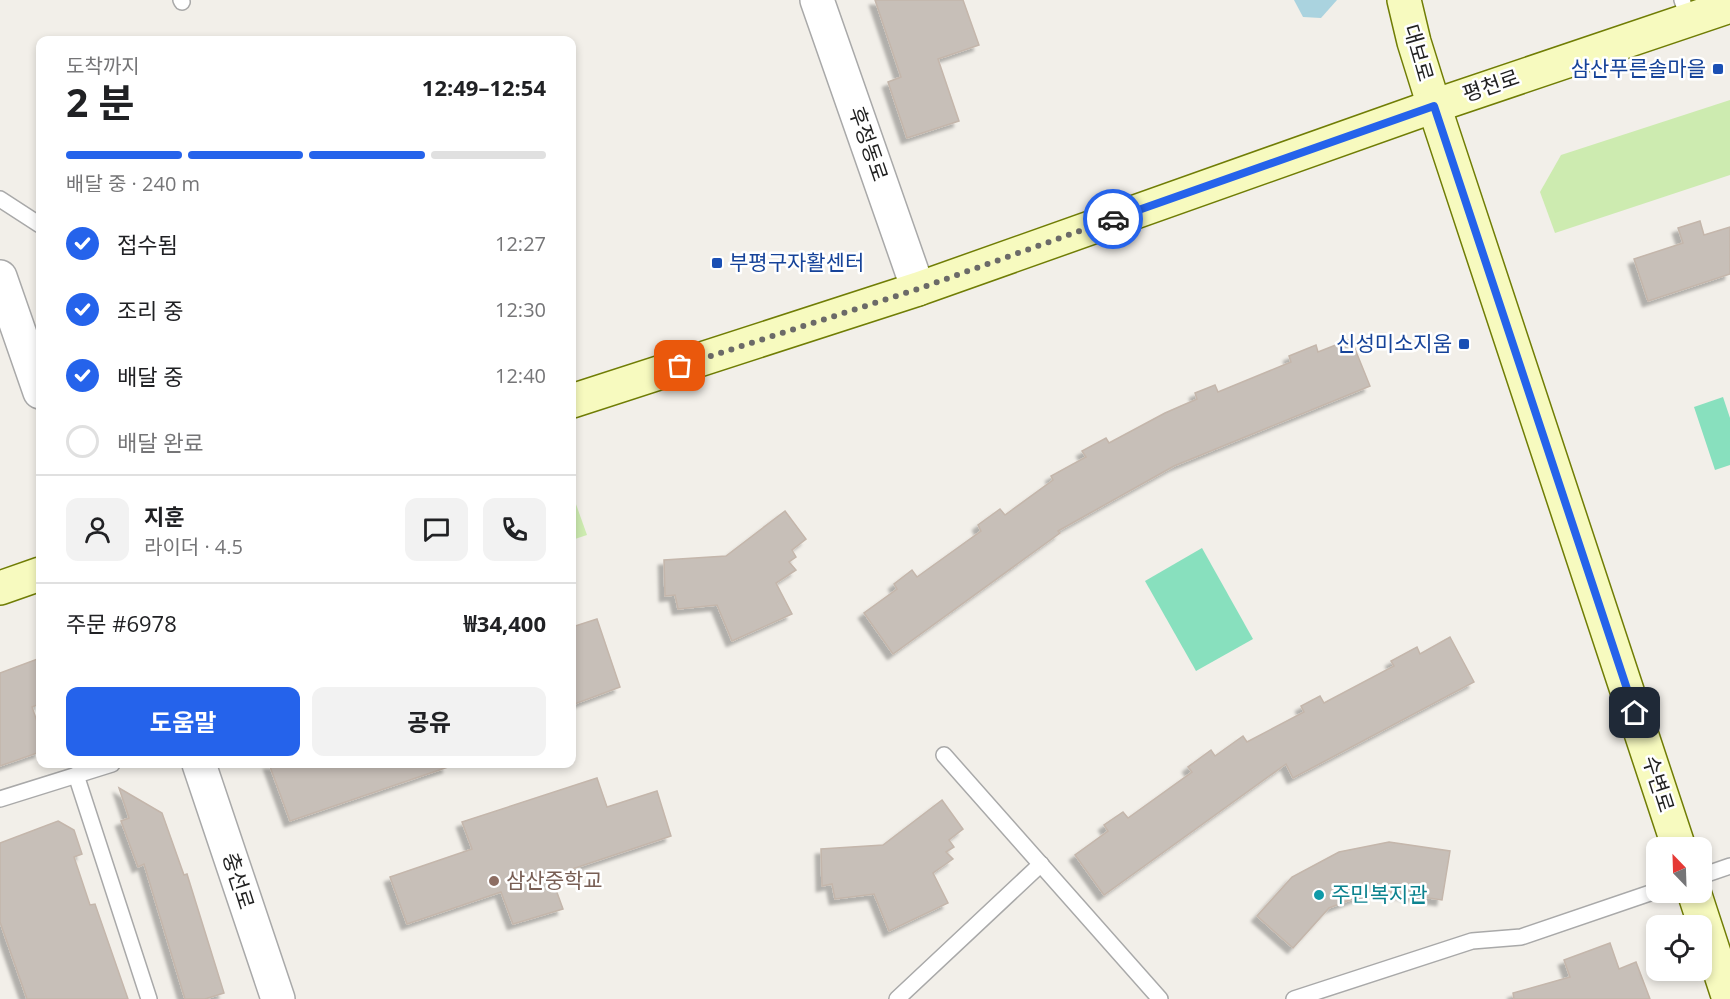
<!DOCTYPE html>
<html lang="ko">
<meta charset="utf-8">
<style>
body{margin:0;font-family:"Open Sans","Noto Sans KR",sans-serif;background:#f2f2f2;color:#202124;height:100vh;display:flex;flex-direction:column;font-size:22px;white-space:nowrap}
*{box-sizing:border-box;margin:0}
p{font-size:20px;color:#757577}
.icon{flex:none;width:33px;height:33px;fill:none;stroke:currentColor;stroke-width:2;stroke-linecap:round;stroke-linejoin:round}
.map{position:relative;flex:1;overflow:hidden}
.side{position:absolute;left:36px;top:36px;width:540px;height:732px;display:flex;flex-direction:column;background:#fff;border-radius:12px;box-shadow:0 3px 9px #0003}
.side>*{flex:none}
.needle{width:39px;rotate:337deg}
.buttons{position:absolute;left:1646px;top:837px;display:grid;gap:12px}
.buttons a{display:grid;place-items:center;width:66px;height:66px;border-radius:12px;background:#fff;box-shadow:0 3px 9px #0003;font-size:30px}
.pin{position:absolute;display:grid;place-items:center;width:51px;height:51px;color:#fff;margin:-26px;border-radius:12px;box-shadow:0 3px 9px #0006}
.courier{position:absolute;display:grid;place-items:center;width:60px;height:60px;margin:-30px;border:4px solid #2563eb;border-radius:50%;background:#fff;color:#222;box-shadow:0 2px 8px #0007}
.overview em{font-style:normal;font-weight:700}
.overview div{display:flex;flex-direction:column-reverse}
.overview{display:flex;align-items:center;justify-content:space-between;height:102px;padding:0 30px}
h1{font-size:39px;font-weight:700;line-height:45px}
.bar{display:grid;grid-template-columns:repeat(4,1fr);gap:9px 6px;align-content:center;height:72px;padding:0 30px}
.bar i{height:8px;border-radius:4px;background:#e0e0e0}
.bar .on{background:#2563eb}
.bar p{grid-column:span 4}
.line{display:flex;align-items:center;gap:15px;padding:0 30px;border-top:2px solid #e0e0e0}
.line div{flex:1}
.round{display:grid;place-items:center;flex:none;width:63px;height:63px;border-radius:12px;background:#f2f2f2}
ol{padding:0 30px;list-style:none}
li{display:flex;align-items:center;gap:18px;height:66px}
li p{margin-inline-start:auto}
li .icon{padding:6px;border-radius:50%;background:#2563eb;color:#fff;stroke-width:4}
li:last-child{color:#757577}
li i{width:33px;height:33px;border:3px solid #e0e0e0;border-radius:50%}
.cta{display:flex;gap:12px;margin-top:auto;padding:12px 30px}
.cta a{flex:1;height:69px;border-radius:12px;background:#2563eb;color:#fff;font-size:24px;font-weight:700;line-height:69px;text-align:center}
.cta a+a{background:#f2f2f2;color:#202124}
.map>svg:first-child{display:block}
</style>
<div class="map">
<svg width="1730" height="999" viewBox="0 0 1730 999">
<defs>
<filter id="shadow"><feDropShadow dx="-5.5" dy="5.5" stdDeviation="1.5" flood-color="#0004"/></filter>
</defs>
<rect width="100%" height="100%" fill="#f2efe9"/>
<g fill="#cdebb0">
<polygon points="1730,100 1730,175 1555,233 1540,192 1561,155"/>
<polygon points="572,493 587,535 572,540"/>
</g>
<g fill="#88e0be">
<polygon points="1723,397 1730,418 1730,465 1715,470 1694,407"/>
<polygon points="1202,548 1253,639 1196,671 1145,581"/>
</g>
<polygon fill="#aad3df" points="1294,0 1337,0 1321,18 1303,17"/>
<g fill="#c7bfb8" stroke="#c4b6ab" stroke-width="1.5" filter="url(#shadow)">
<polygon points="875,0 963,0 979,45 938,59 959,121 907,138 888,82 901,77"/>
<polygon points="1700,221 1704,235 1730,227 1730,274 1648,301 1634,259 1683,243 1678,228"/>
<polygon points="1351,339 1370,386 1174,466 1058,531 1060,533 893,654 864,613 897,589 894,584 912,570 917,577 981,531 978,525 1000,509 1005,515 1053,480 1051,476 1086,457 1082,451 1106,438 1109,443 1165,413 1197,399 1195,393 1215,385 1218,392 1291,362 1289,356 1316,345 1318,352"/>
<polygon points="785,511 806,539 792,550 796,557 789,562 796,570 776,583 792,614 732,641 717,605 678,609 675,595 665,596 664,560 726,556"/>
<polygon points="597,619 620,687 572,705 572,627"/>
<polygon points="1450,637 1474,682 1293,778 1286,764 1104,895 1075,855 1108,831 1104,825 1123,812 1128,818 1192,772 1188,767 1211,750 1215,756 1243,736 1247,742 1304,712 1301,706 1320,696 1324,703 1394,666 1391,661 1417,647 1420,654"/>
<polygon points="40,658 40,704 32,707 40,730 40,752 0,766 0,673"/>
<polygon points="269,764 447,764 448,767 290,821"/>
<polygon points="597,778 607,807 657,791 671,836 551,876 563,909 513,924 501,892 407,924 390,877 472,849 462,822"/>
<polygon points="119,788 162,813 184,875 187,874 224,993 205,999 185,999 144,864 138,867 121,821 129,818"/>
<polygon points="942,800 963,829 949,840 954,847 946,852 953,859 933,873 948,903 889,931 874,894 835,899 832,884 822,886 821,849 883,845"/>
<polygon points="58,821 74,830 82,854 74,857 90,905 95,904 128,999 27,999 0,922 0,843"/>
<polygon points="1389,842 1450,851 1442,900 1376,890 1329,908 1293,948 1257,916 1292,877 1339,852"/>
<polygon points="1610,943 1619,969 1636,962 1650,999 1514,999 1513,993 1570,977 1564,960"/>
</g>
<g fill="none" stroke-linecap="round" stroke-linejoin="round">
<defs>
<g id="service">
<polyline points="181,0 182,2"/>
<polyline points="1682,0 1689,21"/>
<polyline points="0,199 40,225"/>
<polyline points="944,755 1160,999"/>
<polyline points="76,775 149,999"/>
<polyline points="0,799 112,764"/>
<polyline points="1701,876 1730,866"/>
<polyline points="897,999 1041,864"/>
<polyline points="1294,999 1472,941 1521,937 1656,891"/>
</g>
<g id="tertiary">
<polyline points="817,0 918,289"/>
<polyline points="0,277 40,392"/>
<polyline points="199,764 278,999"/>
</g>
<g id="secondary">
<polyline points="1404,0 1414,42 1434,106 1679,848"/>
<polyline points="572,401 918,289 1434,106 1730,6"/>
<polyline points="0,588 40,574"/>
<polyline points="1694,892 1729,999"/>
</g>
</defs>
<use href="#service" stroke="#a9a9a9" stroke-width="18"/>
<use href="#tertiary" stroke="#a9a9a9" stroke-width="36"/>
<use href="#secondary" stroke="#707d05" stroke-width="36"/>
<use href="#service" stroke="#fff" stroke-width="15"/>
<use href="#tertiary" stroke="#fff" stroke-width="33"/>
<use href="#secondary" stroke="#f7fabf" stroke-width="33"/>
</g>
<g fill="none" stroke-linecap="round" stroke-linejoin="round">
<polyline stroke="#6b6a68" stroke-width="6" stroke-dasharray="0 10.8" points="680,366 918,289 1113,219"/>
<polyline stroke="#2563eb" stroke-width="8" points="1113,219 1434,106 1635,713"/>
</g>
<g fill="#1a4fb4" stroke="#fff" stroke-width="2">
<rect x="1712" y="63" width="12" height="12" rx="3"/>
<rect x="711" y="257" width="12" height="12" rx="3"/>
<rect x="1458" y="338" width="12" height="12" rx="3"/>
</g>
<circle fill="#8d6e63" stroke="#fff" stroke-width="2" cx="494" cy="881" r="6"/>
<circle fill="#0f9aa8" stroke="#fff" stroke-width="2" cx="1319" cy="895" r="6"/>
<g text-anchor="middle" stroke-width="5" stroke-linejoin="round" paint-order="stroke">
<g font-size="21" fill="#222" stroke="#fff">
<text transform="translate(1418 53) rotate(74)" y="7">대보로</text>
<text transform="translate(1491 86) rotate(-19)" y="7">평천로</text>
<text transform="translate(868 144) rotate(71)" y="7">후정동로</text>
<text transform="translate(1658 784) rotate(72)" y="7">수변로</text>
<text transform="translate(238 881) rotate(72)" y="7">충선로</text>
</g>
<g font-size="21" fill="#164399" stroke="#fff" text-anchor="end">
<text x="1706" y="76">삼산푸른솔마을</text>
<text x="729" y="270" text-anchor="start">부평구자활센터</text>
<text x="1452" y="351">신성미소지움</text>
</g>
<g font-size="21" fill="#785e54" stroke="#fff" text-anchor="start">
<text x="506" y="888">삼산중학교</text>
</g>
<g font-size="21" fill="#0d838f" stroke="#fff" text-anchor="start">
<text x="1331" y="902">주민복지관</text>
</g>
</g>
</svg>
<div class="buttons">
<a><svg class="needle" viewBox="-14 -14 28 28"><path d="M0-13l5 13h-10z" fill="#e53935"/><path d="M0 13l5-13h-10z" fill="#757577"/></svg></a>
<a><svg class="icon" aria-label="locate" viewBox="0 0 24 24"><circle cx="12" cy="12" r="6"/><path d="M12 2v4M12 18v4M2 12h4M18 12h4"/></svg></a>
</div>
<div class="pin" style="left:680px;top:366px;background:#ea580c"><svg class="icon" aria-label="bag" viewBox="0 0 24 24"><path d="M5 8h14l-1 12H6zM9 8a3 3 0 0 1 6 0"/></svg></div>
<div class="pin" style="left:1635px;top:713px;background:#1f2937"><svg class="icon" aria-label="home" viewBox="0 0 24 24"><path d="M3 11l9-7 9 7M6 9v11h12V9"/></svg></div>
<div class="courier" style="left:1113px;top:219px"><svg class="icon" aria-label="car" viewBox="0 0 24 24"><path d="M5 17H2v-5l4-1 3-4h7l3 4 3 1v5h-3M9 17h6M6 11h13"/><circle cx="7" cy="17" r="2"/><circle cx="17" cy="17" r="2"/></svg></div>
<section class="side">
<div class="overview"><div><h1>2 분</h1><p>도착까지</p></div><em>12:49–12:54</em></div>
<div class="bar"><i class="on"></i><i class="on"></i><i class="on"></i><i></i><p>배달 중 · 240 m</p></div>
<ol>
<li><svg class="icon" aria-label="check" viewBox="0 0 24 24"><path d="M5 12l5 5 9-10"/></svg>접수됨<p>12:27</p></li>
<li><svg class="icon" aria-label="check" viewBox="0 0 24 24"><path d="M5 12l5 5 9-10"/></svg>조리 중<p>12:30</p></li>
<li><svg class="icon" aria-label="check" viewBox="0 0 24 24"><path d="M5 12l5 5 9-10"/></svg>배달 중<p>12:40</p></li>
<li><i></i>배달 완료</li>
</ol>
<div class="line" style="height:108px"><a class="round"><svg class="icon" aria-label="person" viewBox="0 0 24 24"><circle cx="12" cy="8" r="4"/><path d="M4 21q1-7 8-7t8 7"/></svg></a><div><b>지훈</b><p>라이더 · 4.5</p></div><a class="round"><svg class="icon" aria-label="chat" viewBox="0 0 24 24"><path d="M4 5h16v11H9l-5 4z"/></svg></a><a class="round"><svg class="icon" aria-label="phone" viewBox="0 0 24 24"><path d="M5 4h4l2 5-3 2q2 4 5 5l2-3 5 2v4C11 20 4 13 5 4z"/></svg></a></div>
<div class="line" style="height:78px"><div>주문 #6978</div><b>₩34,400</b></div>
<div class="cta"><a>도움말</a><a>공유</a></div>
</section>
</div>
